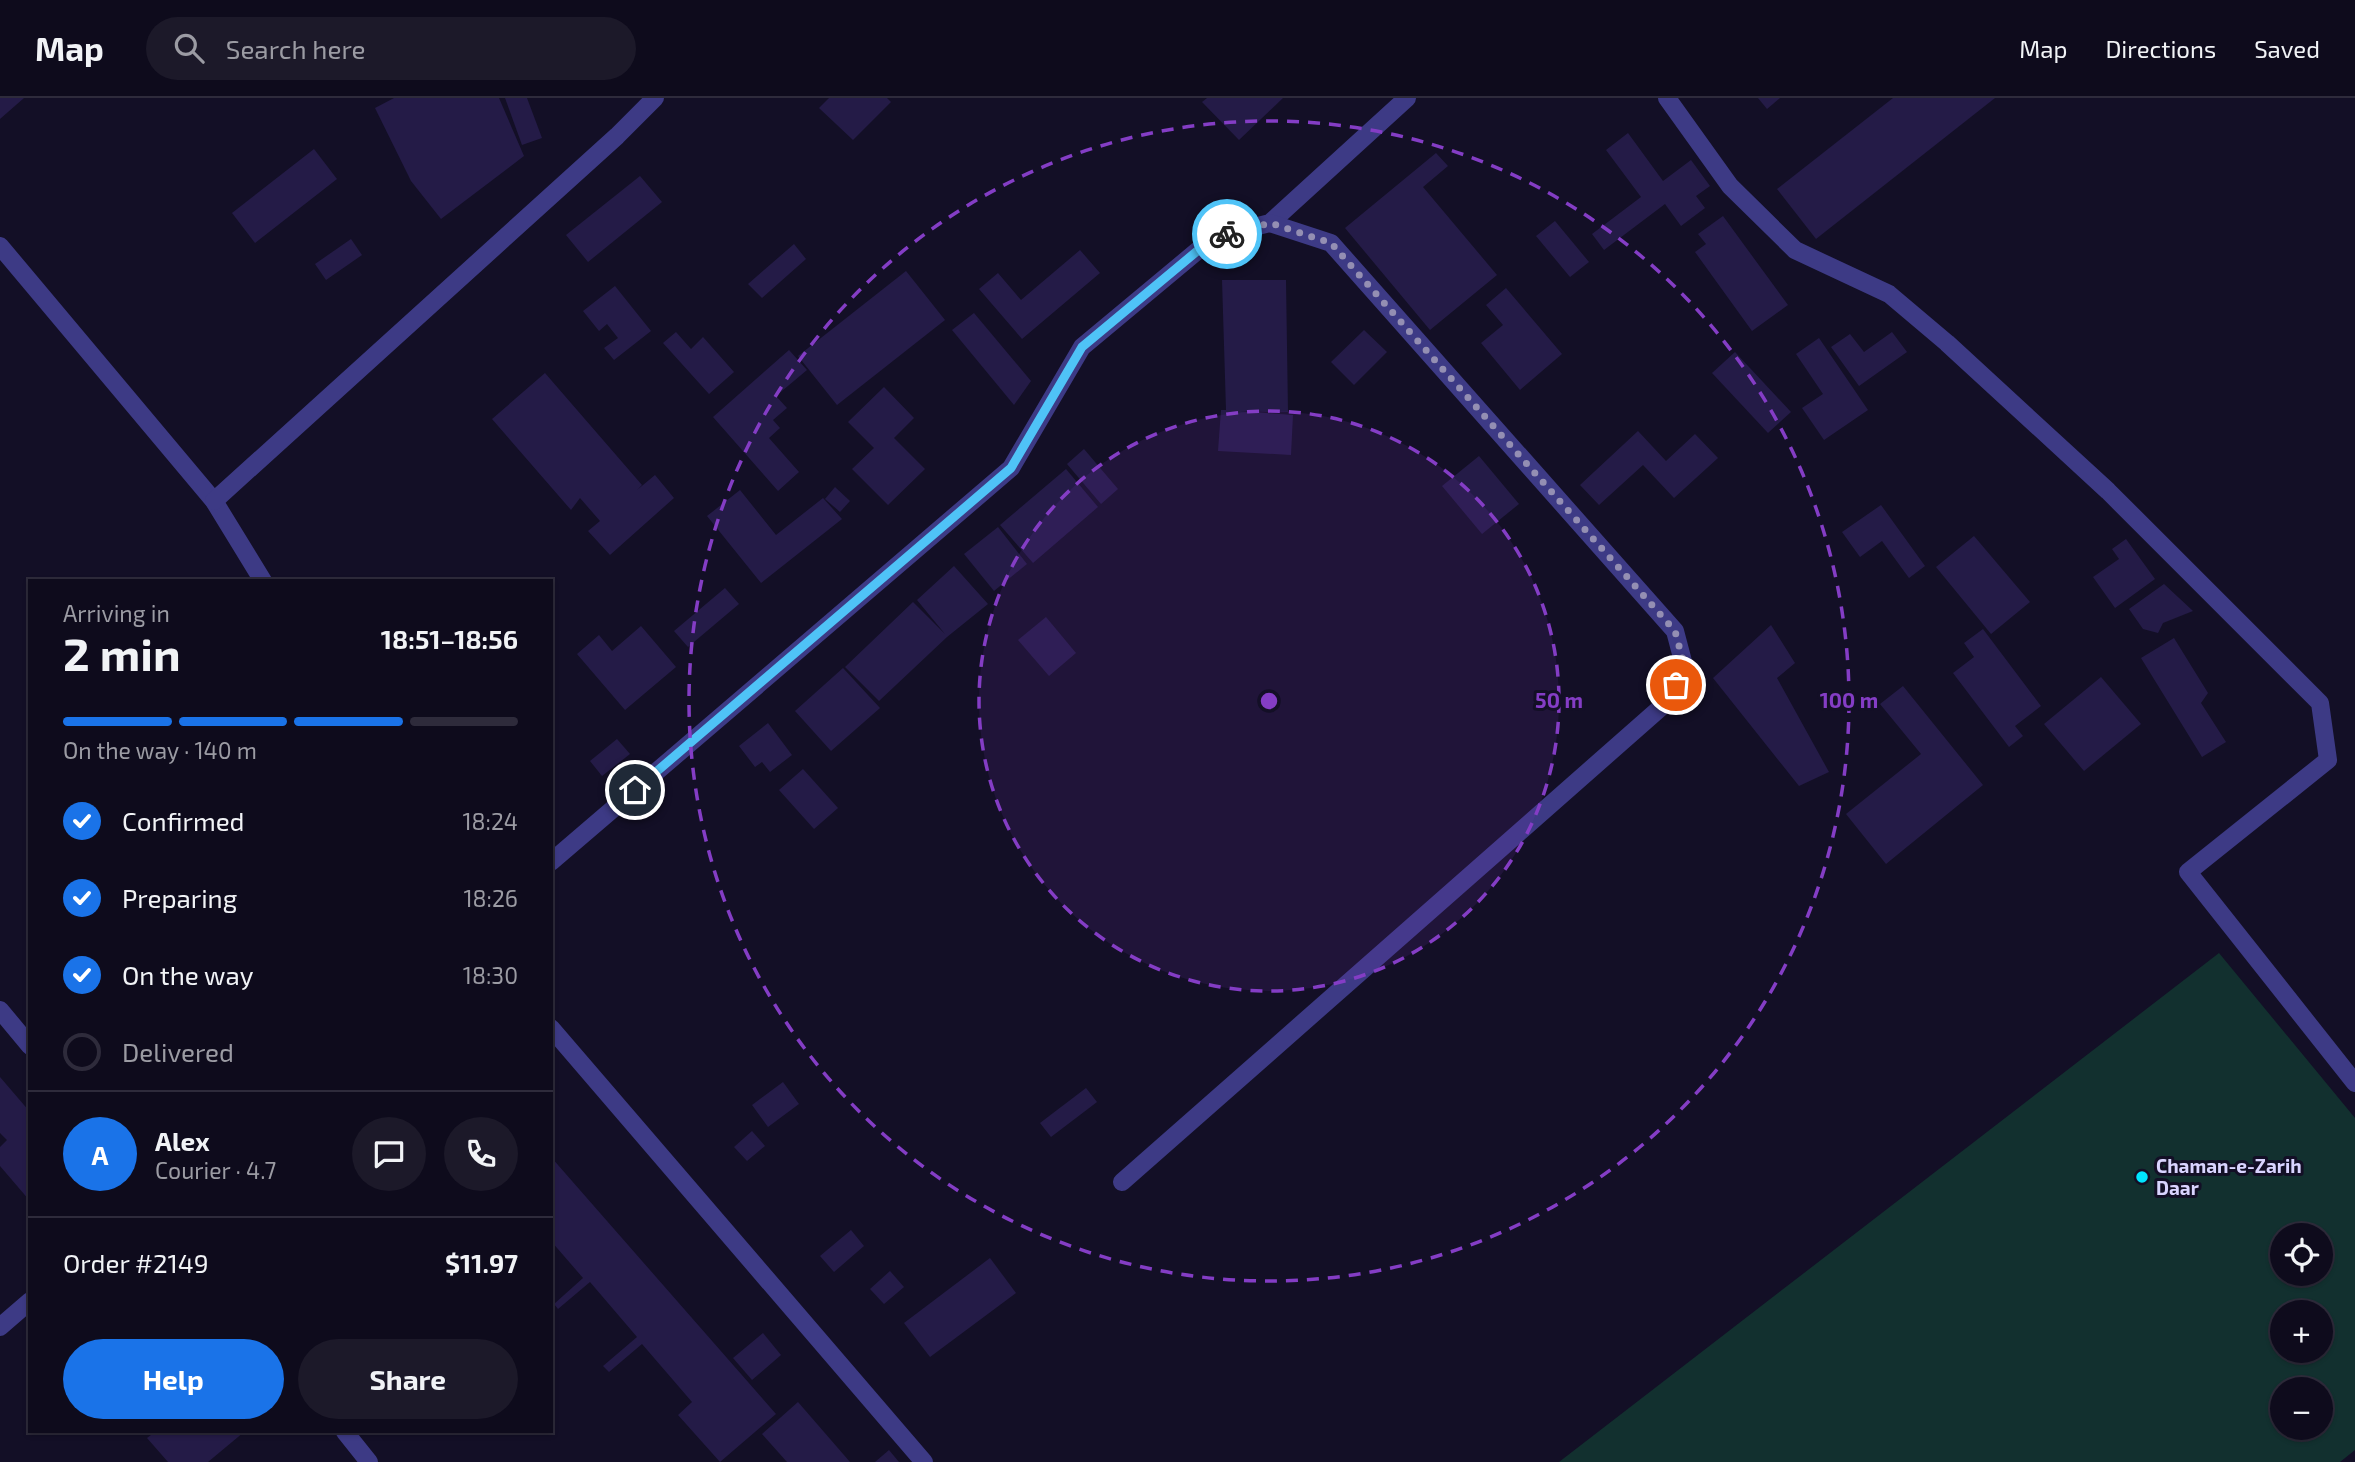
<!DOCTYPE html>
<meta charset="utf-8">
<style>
body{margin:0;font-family:"Exo 2",sans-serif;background:#1c1929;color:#f1f3f6;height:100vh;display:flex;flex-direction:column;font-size:26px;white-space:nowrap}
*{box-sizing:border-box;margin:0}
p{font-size:23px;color:#9b9ba3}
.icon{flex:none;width:38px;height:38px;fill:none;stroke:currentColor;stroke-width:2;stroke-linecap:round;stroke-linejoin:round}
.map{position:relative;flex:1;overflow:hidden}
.side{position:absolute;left:28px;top:481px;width:525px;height:854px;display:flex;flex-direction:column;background:#0e0b1c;border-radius:0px;box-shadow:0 2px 5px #0004,0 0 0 2px #2e2b3b}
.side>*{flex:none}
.buttons{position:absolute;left:2270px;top:1125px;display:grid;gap:14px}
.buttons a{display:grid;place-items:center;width:63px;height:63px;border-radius:50%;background:#0e0b1c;box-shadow:0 2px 5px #0004,0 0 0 2px #2e2b3b;font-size:35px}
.pin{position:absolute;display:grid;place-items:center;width:60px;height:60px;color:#fff;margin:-30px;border:4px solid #fff;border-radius:50%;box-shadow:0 2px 7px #0007}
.courier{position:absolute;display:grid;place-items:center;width:70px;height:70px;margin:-35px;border:5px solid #4fc3f7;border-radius:50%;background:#fff;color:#222;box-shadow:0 2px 9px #0007}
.headline em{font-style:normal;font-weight:700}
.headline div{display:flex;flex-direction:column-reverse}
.headline{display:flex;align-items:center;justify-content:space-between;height:119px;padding:0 35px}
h1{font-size:46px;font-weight:700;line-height:52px}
.bar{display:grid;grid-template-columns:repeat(4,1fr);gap:10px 7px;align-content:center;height:84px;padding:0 35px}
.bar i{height:9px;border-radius:5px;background:#2e2b3b}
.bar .on{background:#1a73e8}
.bar p{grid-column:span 4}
.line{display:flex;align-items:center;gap:18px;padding:0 35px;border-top:2px solid #2e2b3b}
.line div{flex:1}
.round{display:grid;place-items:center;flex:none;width:74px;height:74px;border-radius:37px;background:#1c1929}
ol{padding:0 35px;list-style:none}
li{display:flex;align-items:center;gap:21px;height:77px}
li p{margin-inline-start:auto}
li .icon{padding:7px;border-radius:50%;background:#1a73e8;color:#fff;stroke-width:4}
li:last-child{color:#9b9ba3}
li i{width:38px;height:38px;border:4px solid #2e2b3b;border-radius:50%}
.button{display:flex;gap:14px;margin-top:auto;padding:14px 35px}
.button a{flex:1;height:80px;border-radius:42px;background:#1a73e8;color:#fff;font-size:28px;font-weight:700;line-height:80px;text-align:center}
.button a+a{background:#1c1929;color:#f1f3f6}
header{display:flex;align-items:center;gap:42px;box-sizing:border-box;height:98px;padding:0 35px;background:#0e0b1c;border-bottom:2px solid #2e2b3b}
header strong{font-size:33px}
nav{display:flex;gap:38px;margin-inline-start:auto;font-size:24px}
.search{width:490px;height:63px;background:#1c1929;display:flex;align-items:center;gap:18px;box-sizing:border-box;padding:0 24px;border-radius:38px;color:#9b9ba3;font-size:26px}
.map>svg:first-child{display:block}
</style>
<header>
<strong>Map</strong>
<div class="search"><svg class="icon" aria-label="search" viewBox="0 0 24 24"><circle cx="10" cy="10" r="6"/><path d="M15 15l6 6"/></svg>Search here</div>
<nav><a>Map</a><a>Directions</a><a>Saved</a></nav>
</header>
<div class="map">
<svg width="2355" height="1364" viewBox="0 0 2355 1364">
<rect width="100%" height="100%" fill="#130f26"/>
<path fill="#12302f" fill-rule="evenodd" d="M2219,855L2355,1020V1352L2340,1364H1559ZM2282,1138H2320V1176H2282ZM2282,1214H2320V1253H2282ZM2282,1292H2320V1330H2282Z"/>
<g fill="#241b47">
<polygon points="0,0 24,0 0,21"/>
<polygon points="394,0 499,0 524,58 441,121 411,83 375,10"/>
<polygon points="505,0 527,0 542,40 522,47"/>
<polygon points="829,0 887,0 891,4 853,42 819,10"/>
<polygon points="1207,0 1283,0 1239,42 1202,4"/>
<polygon points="1758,0 1780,0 1767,11"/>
<polygon points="1893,0 1995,0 1816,141 1777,91"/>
<polygon points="1628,35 1663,83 1691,62 1710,88 1696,98 1705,110 1681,128 1665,106 1604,152 1592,136 1641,99 1606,52"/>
<polygon points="314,51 337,81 255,145 232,115"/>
<polygon points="1436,55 1448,68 1423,89 1497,177 1430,232 1345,130"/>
<polygon points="640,78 662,104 588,164 566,137"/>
<polygon points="1723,118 1788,207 1752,233 1695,154 1706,146 1698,136"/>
<polygon points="1555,123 1589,164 1570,179 1536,138"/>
<polygon points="351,141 362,157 326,182 315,166"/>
<polygon points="794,146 806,161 762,200 748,186"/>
<polygon points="1080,152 1100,175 1022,241 979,191 998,175 1021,202"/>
<polygon points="906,173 945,222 837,307 798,258"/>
<polygon points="1222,182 1286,182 1288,314 1241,313 1293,317 1291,357 1218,353 1221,312 1226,312"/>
<polygon points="615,188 651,233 614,262 604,250 618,240 607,226 599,233 583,213"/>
<polygon points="1506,190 1562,256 1520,292 1481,245 1503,227 1486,207"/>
<polygon points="974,215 1031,283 1014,307 952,232"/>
<polygon points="1364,232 1387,254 1354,287 1331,264"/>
<polygon points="676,234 691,251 703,239 734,274 709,296 663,245"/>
<polygon points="1892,234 1907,254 1859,288 1831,249 1850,236 1864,254"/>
<polygon points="1819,240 1868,312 1824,342 1802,310 1823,296 1796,256"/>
<polygon points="789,252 807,272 776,298 787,310 773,322 780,330 769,340 799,374 778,393 713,319"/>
<polygon points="1735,254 1791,314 1768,335 1712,275"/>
<polygon points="545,275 642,387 637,392 655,377 674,400 610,457 588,433 600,423 580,400 571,412 492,321"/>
<polygon points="884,289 914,320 894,340 925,371 888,407 852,371 874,350 848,324"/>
<polygon points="1638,333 1666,363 1695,336 1718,360 1674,400 1643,367 1599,407 1580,387"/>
<polygon points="1084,351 1118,391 1101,406 1067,366"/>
<polygon points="1479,358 1519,406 1482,436 1442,388"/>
<polygon points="1066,371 1098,409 1033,465 1000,427"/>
<polygon points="835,389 850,403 840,414 825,401"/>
<polygon points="740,392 776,437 823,400 842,421 761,485 707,418"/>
<polygon points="1881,407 1925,468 1909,480 1882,443 1860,459 1842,434"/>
<polygon points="998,429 1027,466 994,493 964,456"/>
<polygon points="1974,438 2030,504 1991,536 1936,469"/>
<polygon points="2126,441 2155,481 2115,510 2093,479 2119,461 2112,451"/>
<polygon points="954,468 988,506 947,539 879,603 845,569 913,504 945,536 917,502"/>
<polygon points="2164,486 2193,513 2163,525 2158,535 2143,531 2129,511"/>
<polygon points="725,490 739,506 688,549 674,533"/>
<polygon points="1046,519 1076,555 1049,578 1018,542"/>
<polygon points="1771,527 1795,565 1777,580 1829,674 1799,688 1713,580"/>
<polygon points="641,528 676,569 625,612 577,556 599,537 612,553"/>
<polygon points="1983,531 2041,608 2015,628 2023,638 2009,649 1953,575 1974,559 1964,545"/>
<polygon points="2174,540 2208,595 2201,605 2226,644 2202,659 2141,560"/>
<polygon points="843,570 880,610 831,653 795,613"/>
<polygon points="2101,579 2141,626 2084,673 2044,626"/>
<polygon points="1903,588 1983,687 1886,766 1846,716 1921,656 1880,606"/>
<polygon points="768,625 792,657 770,674 762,664 755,669 739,648"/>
<polygon points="617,641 630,656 602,678 590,663"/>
<polygon points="803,671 838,710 814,731 779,692"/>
<polygon points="0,979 30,1014 30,1103 0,1068 0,1049 7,1042 0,1035"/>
<polygon points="783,984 799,1006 768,1029 752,1007"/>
<polygon points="1086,990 1097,1004 1051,1039 1040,1025"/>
<polygon points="752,1033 765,1048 747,1063 734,1049"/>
<polygon points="551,1059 776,1316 720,1364 678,1317 692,1304 642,1246 609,1274 603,1268 637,1239 590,1184 558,1211 554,1206 583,1180 551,1143"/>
<polygon points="851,1132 864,1148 834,1174 820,1158"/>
<polygon points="990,1160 1016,1195 930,1259 904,1225"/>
<polygon points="890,1173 904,1189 884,1206 870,1191"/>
<polygon points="763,1235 781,1257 752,1282 733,1260"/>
<polygon points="798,1304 850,1364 787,1364 762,1336"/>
<polygon points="155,1334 244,1334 208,1364 168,1364 147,1340"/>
<polygon points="889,1352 899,1364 875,1364"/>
</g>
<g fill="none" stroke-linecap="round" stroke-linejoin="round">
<g stroke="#3d3a85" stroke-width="18">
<polyline points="1667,0 1730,88 1795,152 1889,196 1947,245 2108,393 2320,605 2328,662 2188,774 2355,985"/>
<polyline points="0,148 214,403 263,483"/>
<polyline points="214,403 617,38 655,0"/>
<polyline points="551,764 1011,370 1082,249 1214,139 1270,125 1407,0"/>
<polyline points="0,912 30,948"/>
<polyline points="551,930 924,1364"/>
<polyline points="1122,1084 1667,604 1685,571 1675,533 1331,145 1270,125"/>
<polyline points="0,1229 30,1203"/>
<polyline points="345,1334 369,1364"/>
</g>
</g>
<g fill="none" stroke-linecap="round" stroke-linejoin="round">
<polyline stroke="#948fb3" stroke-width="7" stroke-dasharray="0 12.6" points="1227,136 1270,125 1331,145 1675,533 1685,570 1676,587"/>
<polyline stroke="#4fc3f7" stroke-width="9" points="635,692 1011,370 1082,249 1214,139 1227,136"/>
</g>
<circle cx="1269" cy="603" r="290" fill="#843dc5" fill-opacity=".12"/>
<g fill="none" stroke="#843dc5" stroke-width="3.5" stroke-dasharray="12 9">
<circle cx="1269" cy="603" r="290"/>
<circle cx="1269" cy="603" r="580"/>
</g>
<circle fill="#00e5ff" stroke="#130f26" stroke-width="2.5" cx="2142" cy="1079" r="7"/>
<g text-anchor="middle" stroke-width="6" stroke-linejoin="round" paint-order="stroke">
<g font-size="19" font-weight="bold" fill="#d9d4ff" stroke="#130f26" text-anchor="start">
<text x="2156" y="1075">Chaman-e-Zarih<tspan x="2156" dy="22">Daar</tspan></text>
</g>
</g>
<circle cx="1269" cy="603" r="10" fill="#843dc5" stroke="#130f26" stroke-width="3.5"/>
<g font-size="21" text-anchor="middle" font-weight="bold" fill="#843dc5" stroke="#130f26" stroke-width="6" stroke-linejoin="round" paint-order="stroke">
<text x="1559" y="610">50 m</text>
<text x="1849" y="610">100 m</text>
</g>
</svg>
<div class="buttons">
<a><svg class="icon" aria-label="locate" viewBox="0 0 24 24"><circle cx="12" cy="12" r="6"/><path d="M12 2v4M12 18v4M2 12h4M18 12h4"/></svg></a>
<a>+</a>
<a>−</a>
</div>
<div class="pin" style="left:1676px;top:587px;background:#ea580c"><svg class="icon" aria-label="bag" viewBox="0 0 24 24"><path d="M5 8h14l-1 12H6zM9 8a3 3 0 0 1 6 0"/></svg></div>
<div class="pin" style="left:635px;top:692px;background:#1f2937"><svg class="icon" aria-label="home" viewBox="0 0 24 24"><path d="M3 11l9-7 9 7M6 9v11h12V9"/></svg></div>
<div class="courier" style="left:1227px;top:136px"><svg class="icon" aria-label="bike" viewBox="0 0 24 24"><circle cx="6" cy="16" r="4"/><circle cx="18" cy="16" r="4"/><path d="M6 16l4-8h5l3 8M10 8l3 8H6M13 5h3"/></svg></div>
<section class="side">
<div class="headline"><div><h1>2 min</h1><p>Arriving in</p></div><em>18:51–18:56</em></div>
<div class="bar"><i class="on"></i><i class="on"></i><i class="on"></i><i></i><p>On the way · 140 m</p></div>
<ol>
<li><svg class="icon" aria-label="check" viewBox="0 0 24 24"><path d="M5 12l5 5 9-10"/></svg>Confirmed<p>18:24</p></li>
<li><svg class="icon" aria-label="check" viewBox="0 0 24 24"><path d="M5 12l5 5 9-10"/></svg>Preparing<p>18:26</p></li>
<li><svg class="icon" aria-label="check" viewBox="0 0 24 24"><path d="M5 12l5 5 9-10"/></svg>On the way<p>18:30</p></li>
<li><i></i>Delivered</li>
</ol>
<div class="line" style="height:126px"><b class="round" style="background:#1a73e8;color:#fff">A</b><div><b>Alex</b><p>Courier · 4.7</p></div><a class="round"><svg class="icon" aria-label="chat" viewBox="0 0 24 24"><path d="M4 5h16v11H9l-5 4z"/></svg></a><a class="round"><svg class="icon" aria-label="phone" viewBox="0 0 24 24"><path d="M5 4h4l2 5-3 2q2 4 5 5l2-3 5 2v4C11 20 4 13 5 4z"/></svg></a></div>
<div class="line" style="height:91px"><div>Order #2149</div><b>$11.97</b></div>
<div class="button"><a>Help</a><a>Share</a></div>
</section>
</div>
